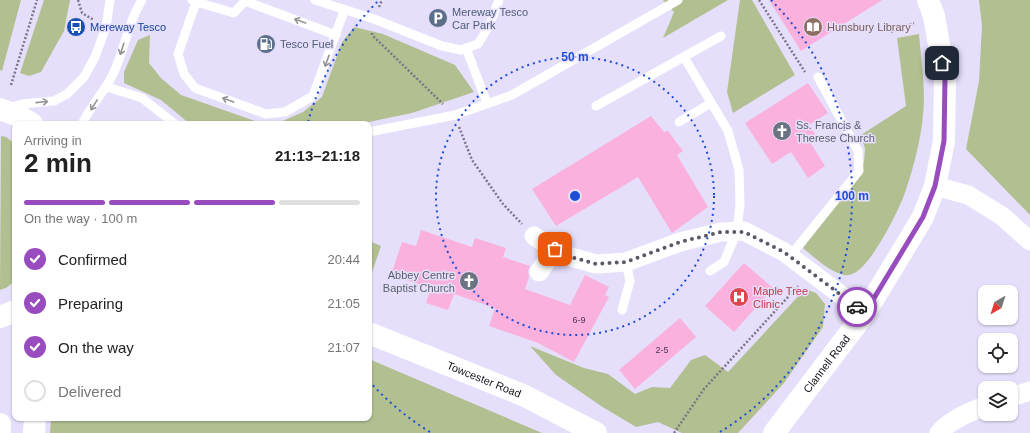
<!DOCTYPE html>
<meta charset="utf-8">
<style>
body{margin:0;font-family:Helvetica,sans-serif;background:#f6f6f6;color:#222;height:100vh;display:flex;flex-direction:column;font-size:15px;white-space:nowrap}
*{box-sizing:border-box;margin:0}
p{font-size:13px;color:#767676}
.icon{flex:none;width:22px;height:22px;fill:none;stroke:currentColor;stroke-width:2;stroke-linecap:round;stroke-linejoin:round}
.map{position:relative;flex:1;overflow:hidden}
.sheet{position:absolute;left:12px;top:121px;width:360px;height:300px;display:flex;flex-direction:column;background:#fff;border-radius:8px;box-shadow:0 1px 3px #0004}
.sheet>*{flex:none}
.needle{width:26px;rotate:219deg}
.fabs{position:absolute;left:978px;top:285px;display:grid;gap:8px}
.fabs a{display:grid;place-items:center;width:40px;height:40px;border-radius:8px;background:#fff;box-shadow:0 1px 3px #0004;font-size:20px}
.pin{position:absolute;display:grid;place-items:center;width:34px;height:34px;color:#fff;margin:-17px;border-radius:8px;box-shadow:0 2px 6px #0006}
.courier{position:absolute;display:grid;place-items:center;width:40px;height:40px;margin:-20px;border:3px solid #984cbd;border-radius:50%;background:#fff;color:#222;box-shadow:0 1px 5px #0007}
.head em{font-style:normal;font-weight:700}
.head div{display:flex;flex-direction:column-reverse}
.head{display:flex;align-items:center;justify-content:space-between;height:68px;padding:0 12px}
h1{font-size:26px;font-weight:700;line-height:30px}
.bar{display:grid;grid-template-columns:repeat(4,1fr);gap:6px 4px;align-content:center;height:48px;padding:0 12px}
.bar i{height:5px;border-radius:3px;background:#e0e0e0}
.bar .current{background:#984cbd}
.bar p{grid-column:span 4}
ol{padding:0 12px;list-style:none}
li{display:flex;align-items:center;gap:12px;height:44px}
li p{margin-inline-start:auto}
li .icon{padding:4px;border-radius:50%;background:#984cbd;color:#fff;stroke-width:4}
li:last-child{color:#767676}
li i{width:22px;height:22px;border:2px solid #e0e0e0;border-radius:50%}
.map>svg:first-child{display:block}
</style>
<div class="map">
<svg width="1030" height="433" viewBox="0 0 1030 433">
<rect width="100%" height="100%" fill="#e6dffb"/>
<g fill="#b2bf91">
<polygon points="0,0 21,0 2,71 0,70"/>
<polygon points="44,0 70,0 64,31 41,72 29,76 20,73"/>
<polygon points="663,0 728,0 663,38 674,12"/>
<polygon points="740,0 752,0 795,75 733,113 727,92"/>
<polygon points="979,0 1030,0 1030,215 966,149 979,81 982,26"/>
<polygon points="354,27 383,34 455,65 474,92 412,113 359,124 190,124 161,100 124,83 124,72 138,40 150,35 149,63 161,78 181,95 255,121 278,123 303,112 322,97 342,42"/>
<path d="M919,34C921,60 926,89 923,115C921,140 912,174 903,198C896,215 868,273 849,275C835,277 814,257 803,248L856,180L864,162L865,149L861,135L906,106L897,38Z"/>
<polygon points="1,136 6,137 15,144 15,281 6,288 0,290"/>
<polygon points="369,241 381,246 369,281"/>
<polygon points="805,289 816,293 825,304 823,327 784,383 738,433 682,433 658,422 636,427 601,406 556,375 530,346 584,368 608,374 635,394 652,387 670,388 691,360 705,355 728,372"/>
<polygon points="369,359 542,433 50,433 51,418 369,418"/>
</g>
<g fill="#fbb1de">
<polygon points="769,0 882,0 801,51"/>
<polygon points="808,83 828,113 809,125 817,137 810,142 825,166 808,178 791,152 772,164 745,123"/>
<polygon points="651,116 664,132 668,131 683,151 677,155 708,207 672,233 638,177 556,226 532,189"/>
<polygon points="421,230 472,247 475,238 506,248 503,257 530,266 528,271 529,277 525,289 570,305 585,275 609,287 605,295 609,297 574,362 538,343 489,326 495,308 454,294 448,310 426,303 431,288 391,275 402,242 416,246"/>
<polygon points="744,263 773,288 734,332 705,306"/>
<polygon points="680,318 696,337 635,389 619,370"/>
</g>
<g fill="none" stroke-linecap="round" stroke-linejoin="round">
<g stroke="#7b7688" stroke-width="2.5" stroke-dasharray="2 2" stroke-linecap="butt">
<polyline points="78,0 82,13 94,20"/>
<polyline points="759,0 805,72"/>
<polyline points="379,7 382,0"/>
<polyline points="891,32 914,23"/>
<polyline points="372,33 372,35 443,104"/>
<polyline points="11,85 37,0"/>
<polyline points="459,127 472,160 503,204 522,224"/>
<polyline points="674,433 704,389 798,286"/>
</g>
<g stroke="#fff" stroke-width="9">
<polyline points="192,0 196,2 178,54 184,74 195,88 266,114 285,112 313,96 344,11"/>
<polyline points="315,0 374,19 442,46 461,50 478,44 489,26 499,0"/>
<polyline points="196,2 234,13 245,1 336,35"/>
<polyline points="466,48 487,103"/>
<polyline points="684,57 728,131 739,170 740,204 737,231 724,262 710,271"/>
<polyline points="107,87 142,98 175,124"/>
<polyline points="596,106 721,36"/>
<polyline points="9,108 22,104 54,101 67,94 84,77 95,57 106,27 110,0"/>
<polyline points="679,122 711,103"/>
<path d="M82,124C91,105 106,90 114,72C125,48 128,22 142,0"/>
<polyline points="369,132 455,115 512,95 678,0"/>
<polyline points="790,256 859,171 858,151 818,77"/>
<polyline points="622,310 630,281 626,262"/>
</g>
<g stroke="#fff" stroke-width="19">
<polyline points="935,186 968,195 1002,216 1030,241"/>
<polyline points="534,236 564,255 596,264 626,262 680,242 721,232 744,231 784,252 865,313"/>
<polyline points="539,272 555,249"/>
<polyline points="1011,397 1030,391"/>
<path d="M939,433C950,420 969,412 985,406"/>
</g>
<g stroke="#fff" stroke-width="22">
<path id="s1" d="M369,333L525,396L596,433"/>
<path id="s2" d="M774,433L865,313L923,217L935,186L944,141L945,79L934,16L928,0"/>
</g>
<g stroke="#fff" stroke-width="22">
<polyline points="0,109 21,117 32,124"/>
<polyline points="0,317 15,311"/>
<polyline points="0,424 0,430"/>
<polyline points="34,433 35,418"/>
</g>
</g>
<defs><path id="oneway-shaft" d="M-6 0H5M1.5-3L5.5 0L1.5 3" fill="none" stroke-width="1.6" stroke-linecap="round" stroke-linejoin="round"/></defs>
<g stroke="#959498">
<use href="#oneway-shaft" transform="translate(300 21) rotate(-160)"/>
<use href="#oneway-shaft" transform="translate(122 49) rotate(108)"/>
<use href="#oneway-shaft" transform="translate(327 61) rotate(110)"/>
<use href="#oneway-shaft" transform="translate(228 100) rotate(-160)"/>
<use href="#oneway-shaft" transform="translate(42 102) rotate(-6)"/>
<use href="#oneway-shaft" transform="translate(94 105) rotate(122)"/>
</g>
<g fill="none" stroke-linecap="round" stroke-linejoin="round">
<polyline stroke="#5e5969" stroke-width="4" stroke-dasharray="0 7.2" points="555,249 564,255 596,264 626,262 680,242 721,232 744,232 784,252 857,307"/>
<polyline stroke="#984cbd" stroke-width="5" points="857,307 865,313 923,217 935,186 944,141 945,79 942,63"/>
</g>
<g fill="none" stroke="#1d4ed8" stroke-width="2" stroke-dasharray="2 4">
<circle cx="575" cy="196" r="139"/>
<path d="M430 432A277 277 0 0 1 369 381M308 122A277 277 0 0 1 379 0M771 0A277 277 0 0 1 720 432"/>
</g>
<defs>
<symbol id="parking-disc" viewBox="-11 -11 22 22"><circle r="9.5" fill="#5c6f8a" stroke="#e6dffb"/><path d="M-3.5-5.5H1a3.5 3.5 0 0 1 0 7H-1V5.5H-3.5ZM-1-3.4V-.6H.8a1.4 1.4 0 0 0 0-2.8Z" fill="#fff"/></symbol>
<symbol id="bus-disc" viewBox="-11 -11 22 22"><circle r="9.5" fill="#1a4fb4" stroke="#e6dffb"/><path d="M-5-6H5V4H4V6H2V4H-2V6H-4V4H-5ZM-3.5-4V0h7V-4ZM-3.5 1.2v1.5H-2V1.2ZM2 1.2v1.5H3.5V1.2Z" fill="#fff"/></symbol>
<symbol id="library-disc" viewBox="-11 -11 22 22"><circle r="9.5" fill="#8d6e63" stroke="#e6dffb"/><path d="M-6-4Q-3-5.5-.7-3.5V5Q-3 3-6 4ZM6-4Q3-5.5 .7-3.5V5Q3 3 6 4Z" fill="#fff"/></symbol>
<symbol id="fuel-disc" viewBox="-11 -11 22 22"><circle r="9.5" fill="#5c6f8a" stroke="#e6dffb"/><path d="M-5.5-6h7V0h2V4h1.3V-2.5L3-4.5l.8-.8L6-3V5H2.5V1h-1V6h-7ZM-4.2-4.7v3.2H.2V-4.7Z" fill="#fff"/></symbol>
<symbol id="church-disc" viewBox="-11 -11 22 22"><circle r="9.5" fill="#6b7280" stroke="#e6dffb"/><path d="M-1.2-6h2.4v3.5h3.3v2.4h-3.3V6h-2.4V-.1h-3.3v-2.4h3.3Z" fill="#fff"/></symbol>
<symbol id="hospital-disc" viewBox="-11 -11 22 22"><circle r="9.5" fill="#e0444e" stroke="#e6dffb"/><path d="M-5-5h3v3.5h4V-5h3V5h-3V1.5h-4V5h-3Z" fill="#fff"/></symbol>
</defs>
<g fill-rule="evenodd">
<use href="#parking-disc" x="427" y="7" width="22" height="22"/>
<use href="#bus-disc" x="65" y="16" width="22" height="22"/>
<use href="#library-disc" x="802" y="16" width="22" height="22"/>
<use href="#fuel-disc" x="255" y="33" width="22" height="22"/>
<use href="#church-disc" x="771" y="120" width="22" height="22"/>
<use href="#church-disc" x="458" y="270" width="22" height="22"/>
<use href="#hospital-disc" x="728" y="286" width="22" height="22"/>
</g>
<g text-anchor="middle" stroke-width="3" stroke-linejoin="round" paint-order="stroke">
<g font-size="9" fill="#4e394c">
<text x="579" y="323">6-9</text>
<text x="662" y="353">2-5</text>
</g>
<g font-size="11" fill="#4e5e75" stroke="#e6dffb" text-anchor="start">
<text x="452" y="16">Mereway Tesco<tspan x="452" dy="13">Car Park</tspan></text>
<text x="280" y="48">Tesco Fuel</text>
</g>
<g font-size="11" fill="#164399" stroke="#e6dffb" text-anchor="start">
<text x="90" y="31">Mereway Tesco</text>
</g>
<g font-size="11" fill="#785e54" stroke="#e6dffb" text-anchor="start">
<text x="827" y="31">Hunsbury Library</text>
</g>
<g font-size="11" fill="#5b616d" stroke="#e6dffb" text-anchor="start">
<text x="796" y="129">Ss. Francis &amp;<tspan x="796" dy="13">Therese Church</tspan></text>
<text x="455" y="279" text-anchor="end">Abbey Centre<tspan x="455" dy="13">Baptist Church</tspan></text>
</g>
<g font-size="11" fill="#be3a42" stroke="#e6dffb" text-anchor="start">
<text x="753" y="295">Maple Tree<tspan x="753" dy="13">Clinic</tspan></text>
</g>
<g font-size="11" fill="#14111b" stroke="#e6dffb">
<text dy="4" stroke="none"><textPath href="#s2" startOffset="87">Clannell Road</textPath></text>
<text dy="4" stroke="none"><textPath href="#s1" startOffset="124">Towcester Road</textPath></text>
</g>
</g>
<circle cx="575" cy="196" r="6" fill="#1d4ed8" stroke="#e6dffb" stroke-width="2"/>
<g font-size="12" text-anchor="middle" font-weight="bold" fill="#1d4ed8" stroke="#e6dffb" stroke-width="3" stroke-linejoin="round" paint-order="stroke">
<text x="575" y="61">50 m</text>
<text x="852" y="200">100 m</text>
</g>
</svg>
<div class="fabs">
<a><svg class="needle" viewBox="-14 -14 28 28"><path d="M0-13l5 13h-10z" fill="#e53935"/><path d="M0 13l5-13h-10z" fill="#767676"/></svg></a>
<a><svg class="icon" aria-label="locate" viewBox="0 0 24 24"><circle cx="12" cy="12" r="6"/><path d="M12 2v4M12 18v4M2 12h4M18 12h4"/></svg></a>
<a><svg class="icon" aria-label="layers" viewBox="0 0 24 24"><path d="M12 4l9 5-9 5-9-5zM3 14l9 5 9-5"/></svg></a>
</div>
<div class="pin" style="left:555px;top:249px;background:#ea580c"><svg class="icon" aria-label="bag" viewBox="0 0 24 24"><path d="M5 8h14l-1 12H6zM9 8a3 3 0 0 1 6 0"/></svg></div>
<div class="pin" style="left:942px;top:63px;background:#1f2937"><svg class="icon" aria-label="home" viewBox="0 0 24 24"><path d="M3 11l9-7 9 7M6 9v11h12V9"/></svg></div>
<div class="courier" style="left:857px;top:307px"><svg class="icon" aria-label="car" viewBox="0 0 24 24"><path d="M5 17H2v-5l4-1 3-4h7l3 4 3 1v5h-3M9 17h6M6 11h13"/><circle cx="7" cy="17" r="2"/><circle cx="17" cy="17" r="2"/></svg></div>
<section class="sheet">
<div class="head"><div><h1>2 min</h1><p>Arriving in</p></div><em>21:13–21:18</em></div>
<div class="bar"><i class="current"></i><i class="current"></i><i class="current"></i><i></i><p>On the way · 100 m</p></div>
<ol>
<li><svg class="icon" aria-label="check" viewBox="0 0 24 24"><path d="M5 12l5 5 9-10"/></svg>Confirmed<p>20:44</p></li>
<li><svg class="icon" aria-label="check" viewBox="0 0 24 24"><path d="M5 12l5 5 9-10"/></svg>Preparing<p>21:05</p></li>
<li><svg class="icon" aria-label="check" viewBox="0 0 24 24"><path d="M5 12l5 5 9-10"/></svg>On the way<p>21:07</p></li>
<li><i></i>Delivered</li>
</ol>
</section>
</div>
